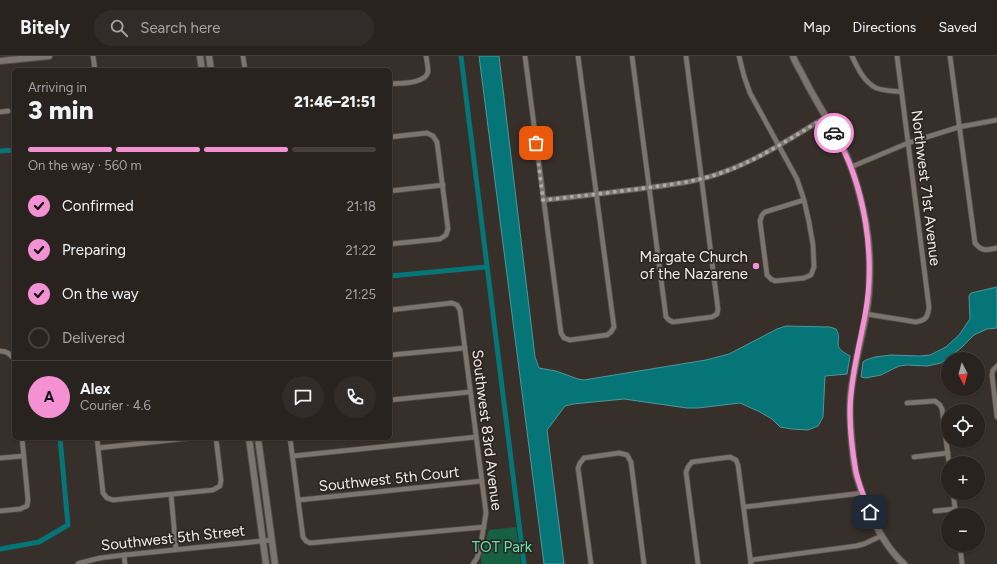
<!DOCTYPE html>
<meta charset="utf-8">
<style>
body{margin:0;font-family:Figtree,sans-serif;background:#312b29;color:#f1f3f6;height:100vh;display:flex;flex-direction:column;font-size:15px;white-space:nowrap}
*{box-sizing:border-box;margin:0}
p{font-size:13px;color:#a5a4a5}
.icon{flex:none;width:22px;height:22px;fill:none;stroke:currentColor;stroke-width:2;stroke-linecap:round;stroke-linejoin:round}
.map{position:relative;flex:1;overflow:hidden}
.sheet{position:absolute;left:12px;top:12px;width:380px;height:372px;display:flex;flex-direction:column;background:#292320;border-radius:6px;box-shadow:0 1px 3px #0004,0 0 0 1px #45403e}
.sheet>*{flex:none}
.needle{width:26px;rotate:174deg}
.tools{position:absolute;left:941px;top:296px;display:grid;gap:8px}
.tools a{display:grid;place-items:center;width:44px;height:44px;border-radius:50%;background:#292320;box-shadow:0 1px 3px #0004,0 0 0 1px #45403e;font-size:20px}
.pin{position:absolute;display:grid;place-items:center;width:34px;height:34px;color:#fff;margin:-17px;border-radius:8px;box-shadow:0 2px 6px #0006}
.courier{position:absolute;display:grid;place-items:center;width:40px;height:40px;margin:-20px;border:3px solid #f491d3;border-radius:50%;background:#fff;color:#222;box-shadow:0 1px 5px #0007}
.headline em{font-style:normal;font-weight:800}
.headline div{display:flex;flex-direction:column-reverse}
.headline{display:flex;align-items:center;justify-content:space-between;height:68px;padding:0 16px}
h1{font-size:26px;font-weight:800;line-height:30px}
.bar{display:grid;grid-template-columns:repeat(4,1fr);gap:6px 4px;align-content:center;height:48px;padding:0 16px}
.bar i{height:5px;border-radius:3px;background:#45403e}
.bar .active{background:#f491d3}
.bar p{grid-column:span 4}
.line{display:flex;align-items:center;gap:10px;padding:0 16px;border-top:1px solid #45403e}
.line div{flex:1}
.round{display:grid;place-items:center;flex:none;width:42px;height:42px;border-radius:21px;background:#312b29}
ol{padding:0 16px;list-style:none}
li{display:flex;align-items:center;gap:12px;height:44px}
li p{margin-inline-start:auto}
li .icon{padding:4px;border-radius:50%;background:#f491d3;color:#111;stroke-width:4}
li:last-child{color:#a5a4a5}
li i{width:22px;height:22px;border:2px solid #45403e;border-radius:50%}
header{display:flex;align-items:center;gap:24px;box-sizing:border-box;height:56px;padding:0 20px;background:#292320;border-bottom:1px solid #45403e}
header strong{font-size:19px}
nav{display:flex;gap:22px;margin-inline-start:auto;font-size:14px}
.search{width:280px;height:36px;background:#312b29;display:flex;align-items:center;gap:10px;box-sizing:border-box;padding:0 14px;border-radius:22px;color:#a5a4a5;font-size:15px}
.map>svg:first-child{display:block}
</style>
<header>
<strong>Bitely</strong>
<div class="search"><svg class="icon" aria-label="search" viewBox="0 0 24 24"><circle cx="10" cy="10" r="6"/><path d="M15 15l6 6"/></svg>Search here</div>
<nav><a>Map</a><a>Directions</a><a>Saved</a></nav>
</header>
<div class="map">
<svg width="997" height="508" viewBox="0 0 997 508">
<rect width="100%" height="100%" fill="#372f2a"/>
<path fill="#166044" d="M516,471L521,508H482C479,501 483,494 486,486C487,482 487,478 489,474Z"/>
<g fill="#057578" stroke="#4c989a">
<path d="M479,0H499L535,301L539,312L556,315L578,323L584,324L706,304L729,298L777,273L786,270L830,271L836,273C844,287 829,289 850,300L847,318L825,320L823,361L818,370L808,374L792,373L780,371L772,363L760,356L740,347L698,352H687L624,343L573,348L565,350L547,374L564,508H544Z"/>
<polygon points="997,231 997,272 987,273 974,279 961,292 941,307 927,310 907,309 899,310 881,319 866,322 861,321 863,306 866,304 875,301 891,299 920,300 930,299 946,291 959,279 970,263 969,240 971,237"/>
</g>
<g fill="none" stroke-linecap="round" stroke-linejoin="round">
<g stroke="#057578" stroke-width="5">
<polyline points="461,0 524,508"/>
<polyline points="0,95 14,94"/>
<polyline points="390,220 486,211"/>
<polyline points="0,493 39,486 68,469 60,382"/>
</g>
<defs>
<g id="street">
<polyline points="93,0 95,14"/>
<polyline points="243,0 245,14"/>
<polyline points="525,0 561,277 564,282 570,284 607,279 611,276 614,271 578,0"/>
<polyline points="632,0 666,261 669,264 673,266 712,261 717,258 718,253 686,0"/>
<polyline points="739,0 744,20 750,37 797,123 804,144 809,166 813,189 814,211 811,219 804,222 775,225 771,223 767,219 760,165 762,159 765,156 804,144"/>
<path d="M852,0C857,11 864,26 876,32C884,35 893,35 901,36"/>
<path d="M950,0L975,187C982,196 987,194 997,192"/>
<path d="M390,28C400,27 425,28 428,16C428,11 427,5 426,0"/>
<polyline points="0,56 8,55"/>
<polyline points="390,81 427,77 433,80 437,86 448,173 446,179 440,183 390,188"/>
<polyline points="851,111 908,87 959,71 997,64"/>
<polyline points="390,135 443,129"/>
<path d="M543,144C578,141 612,136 646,132C670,129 695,126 718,118C757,105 791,82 826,61"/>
<polyline points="390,254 452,247 457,249 460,254 486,457 480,493 477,502 473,508"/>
<path d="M866,258L916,266C926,264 928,261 929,251L897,0"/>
<path d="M0,295C7,295 10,298 14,303"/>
<polyline points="390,299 465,292"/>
<polyline points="997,310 993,314 992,319 997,361"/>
<polyline points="390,344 470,336"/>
<polyline points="907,347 935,345 940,349 942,353 949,407"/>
<polyline points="97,382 103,437 107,442 113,444 213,434 220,430 221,424 216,382"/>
<polyline points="290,382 303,481 306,485 310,487 484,471"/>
<polyline points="98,392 190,382"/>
<polyline points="293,400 476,381"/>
<polyline points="914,401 948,397"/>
<polyline points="0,402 24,400"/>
<polyline points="953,437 956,459"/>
<polyline points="171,438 176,493"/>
<polyline points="299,444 482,425"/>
<polyline points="744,451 863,437"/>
<polyline points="0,455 20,453 27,450 28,444 22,382"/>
<polyline points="935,455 955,453"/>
<polyline points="960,489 962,508"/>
<polyline points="124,499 125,508"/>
<polyline points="751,504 856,490 864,488 881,480"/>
<polyline points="78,508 80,507 100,502 124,499 272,484"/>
<polyline points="591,508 578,412 580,407 584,402 619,397 627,399 631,406 644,508"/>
<polyline points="698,508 686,416 688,411 692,406 730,401 736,404 738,409 751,508"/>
</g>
<g id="secondary">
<polyline points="200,0 202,14"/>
<polyline points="209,0 211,14"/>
<path d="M793,0C795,6 798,11 801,16C813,41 828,63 841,88C854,113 861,141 866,168C871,195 871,232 866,259C861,285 854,310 851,336C849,349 850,363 851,376C852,389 853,405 856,418C865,449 880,486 904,508"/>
<polyline points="0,5 49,0"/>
<polyline points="249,382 266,508"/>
<polyline points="258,382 275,508"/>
</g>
</defs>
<use href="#street" stroke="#564e4a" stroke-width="6"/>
<use href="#secondary" stroke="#564e4a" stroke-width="8"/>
<use href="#street" stroke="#7d746d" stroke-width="4.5"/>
<use href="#secondary" stroke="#7d746d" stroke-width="6"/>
</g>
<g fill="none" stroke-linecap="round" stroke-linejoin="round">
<path stroke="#b0a9a6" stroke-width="4" stroke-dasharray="0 7.2" d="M536,87L543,144C580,140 616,136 652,131C674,128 697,125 718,118C757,105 791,82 826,61L834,77"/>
<path stroke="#f491d3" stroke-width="5" d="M834,77C865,127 876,201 865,259C859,292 850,325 850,358C850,376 853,399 856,416C859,430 865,443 870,456"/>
</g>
<circle fill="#f491d3" stroke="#2d2620" stroke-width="1.5" cx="756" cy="210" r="4"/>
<g text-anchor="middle" stroke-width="3.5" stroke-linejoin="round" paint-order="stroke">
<g font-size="15" fill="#f1ebe8" stroke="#2d2620">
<text transform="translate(926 132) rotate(83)" y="5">Northwest 71st Avenue</text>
<text transform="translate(487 374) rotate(83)" y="5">Southwest 83rd Avenue</text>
<text transform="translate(389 423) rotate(-6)" y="5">Southwest 5th Court</text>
<text transform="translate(173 482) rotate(-6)" y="5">Southwest 5th Street</text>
</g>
<g font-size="15" fill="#f1ebe8" stroke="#2d2620" text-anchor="end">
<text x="748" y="206">Margate Church<tspan x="748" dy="17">of the Nazarene</tspan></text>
</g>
<g font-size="15" fill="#62e1ac" stroke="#2d2620">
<text x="502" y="496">TOT Park</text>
</g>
</g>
</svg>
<div class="tools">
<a><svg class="needle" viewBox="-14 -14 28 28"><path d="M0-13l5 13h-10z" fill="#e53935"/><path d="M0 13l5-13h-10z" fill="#a5a4a5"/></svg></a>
<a><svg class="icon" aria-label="locate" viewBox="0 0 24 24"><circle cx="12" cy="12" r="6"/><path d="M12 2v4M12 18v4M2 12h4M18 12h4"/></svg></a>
<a>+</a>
<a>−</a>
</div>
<div class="pin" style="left:536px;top:87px;background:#ea580c"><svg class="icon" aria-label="bag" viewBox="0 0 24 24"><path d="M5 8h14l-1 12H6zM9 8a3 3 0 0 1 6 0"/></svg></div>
<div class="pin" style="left:870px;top:456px;background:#1f2937"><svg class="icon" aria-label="home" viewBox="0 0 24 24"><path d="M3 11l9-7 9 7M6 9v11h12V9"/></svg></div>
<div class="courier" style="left:834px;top:77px"><svg class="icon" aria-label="car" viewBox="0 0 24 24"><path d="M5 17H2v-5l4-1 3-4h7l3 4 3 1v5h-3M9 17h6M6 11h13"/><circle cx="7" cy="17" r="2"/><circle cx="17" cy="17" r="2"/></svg></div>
<section class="sheet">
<div class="headline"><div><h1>3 min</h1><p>Arriving in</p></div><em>21:46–21:51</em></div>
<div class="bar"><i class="active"></i><i class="active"></i><i class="active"></i><i></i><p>On the way · 560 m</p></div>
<ol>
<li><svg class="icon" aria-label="check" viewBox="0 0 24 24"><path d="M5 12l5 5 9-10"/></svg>Confirmed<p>21:18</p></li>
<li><svg class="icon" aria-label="check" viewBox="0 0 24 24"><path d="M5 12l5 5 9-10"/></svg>Preparing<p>21:22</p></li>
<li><svg class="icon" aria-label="check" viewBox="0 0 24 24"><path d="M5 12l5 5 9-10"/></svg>On the way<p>21:25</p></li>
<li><i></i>Delivered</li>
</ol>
<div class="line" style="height:72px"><b class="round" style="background:#f491d3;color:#111">A</b><div><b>Alex</b><p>Courier · 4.6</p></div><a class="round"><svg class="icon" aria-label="chat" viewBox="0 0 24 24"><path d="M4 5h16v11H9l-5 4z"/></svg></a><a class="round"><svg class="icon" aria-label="phone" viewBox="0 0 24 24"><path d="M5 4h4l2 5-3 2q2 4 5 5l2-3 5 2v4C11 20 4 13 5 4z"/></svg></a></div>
</section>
</div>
